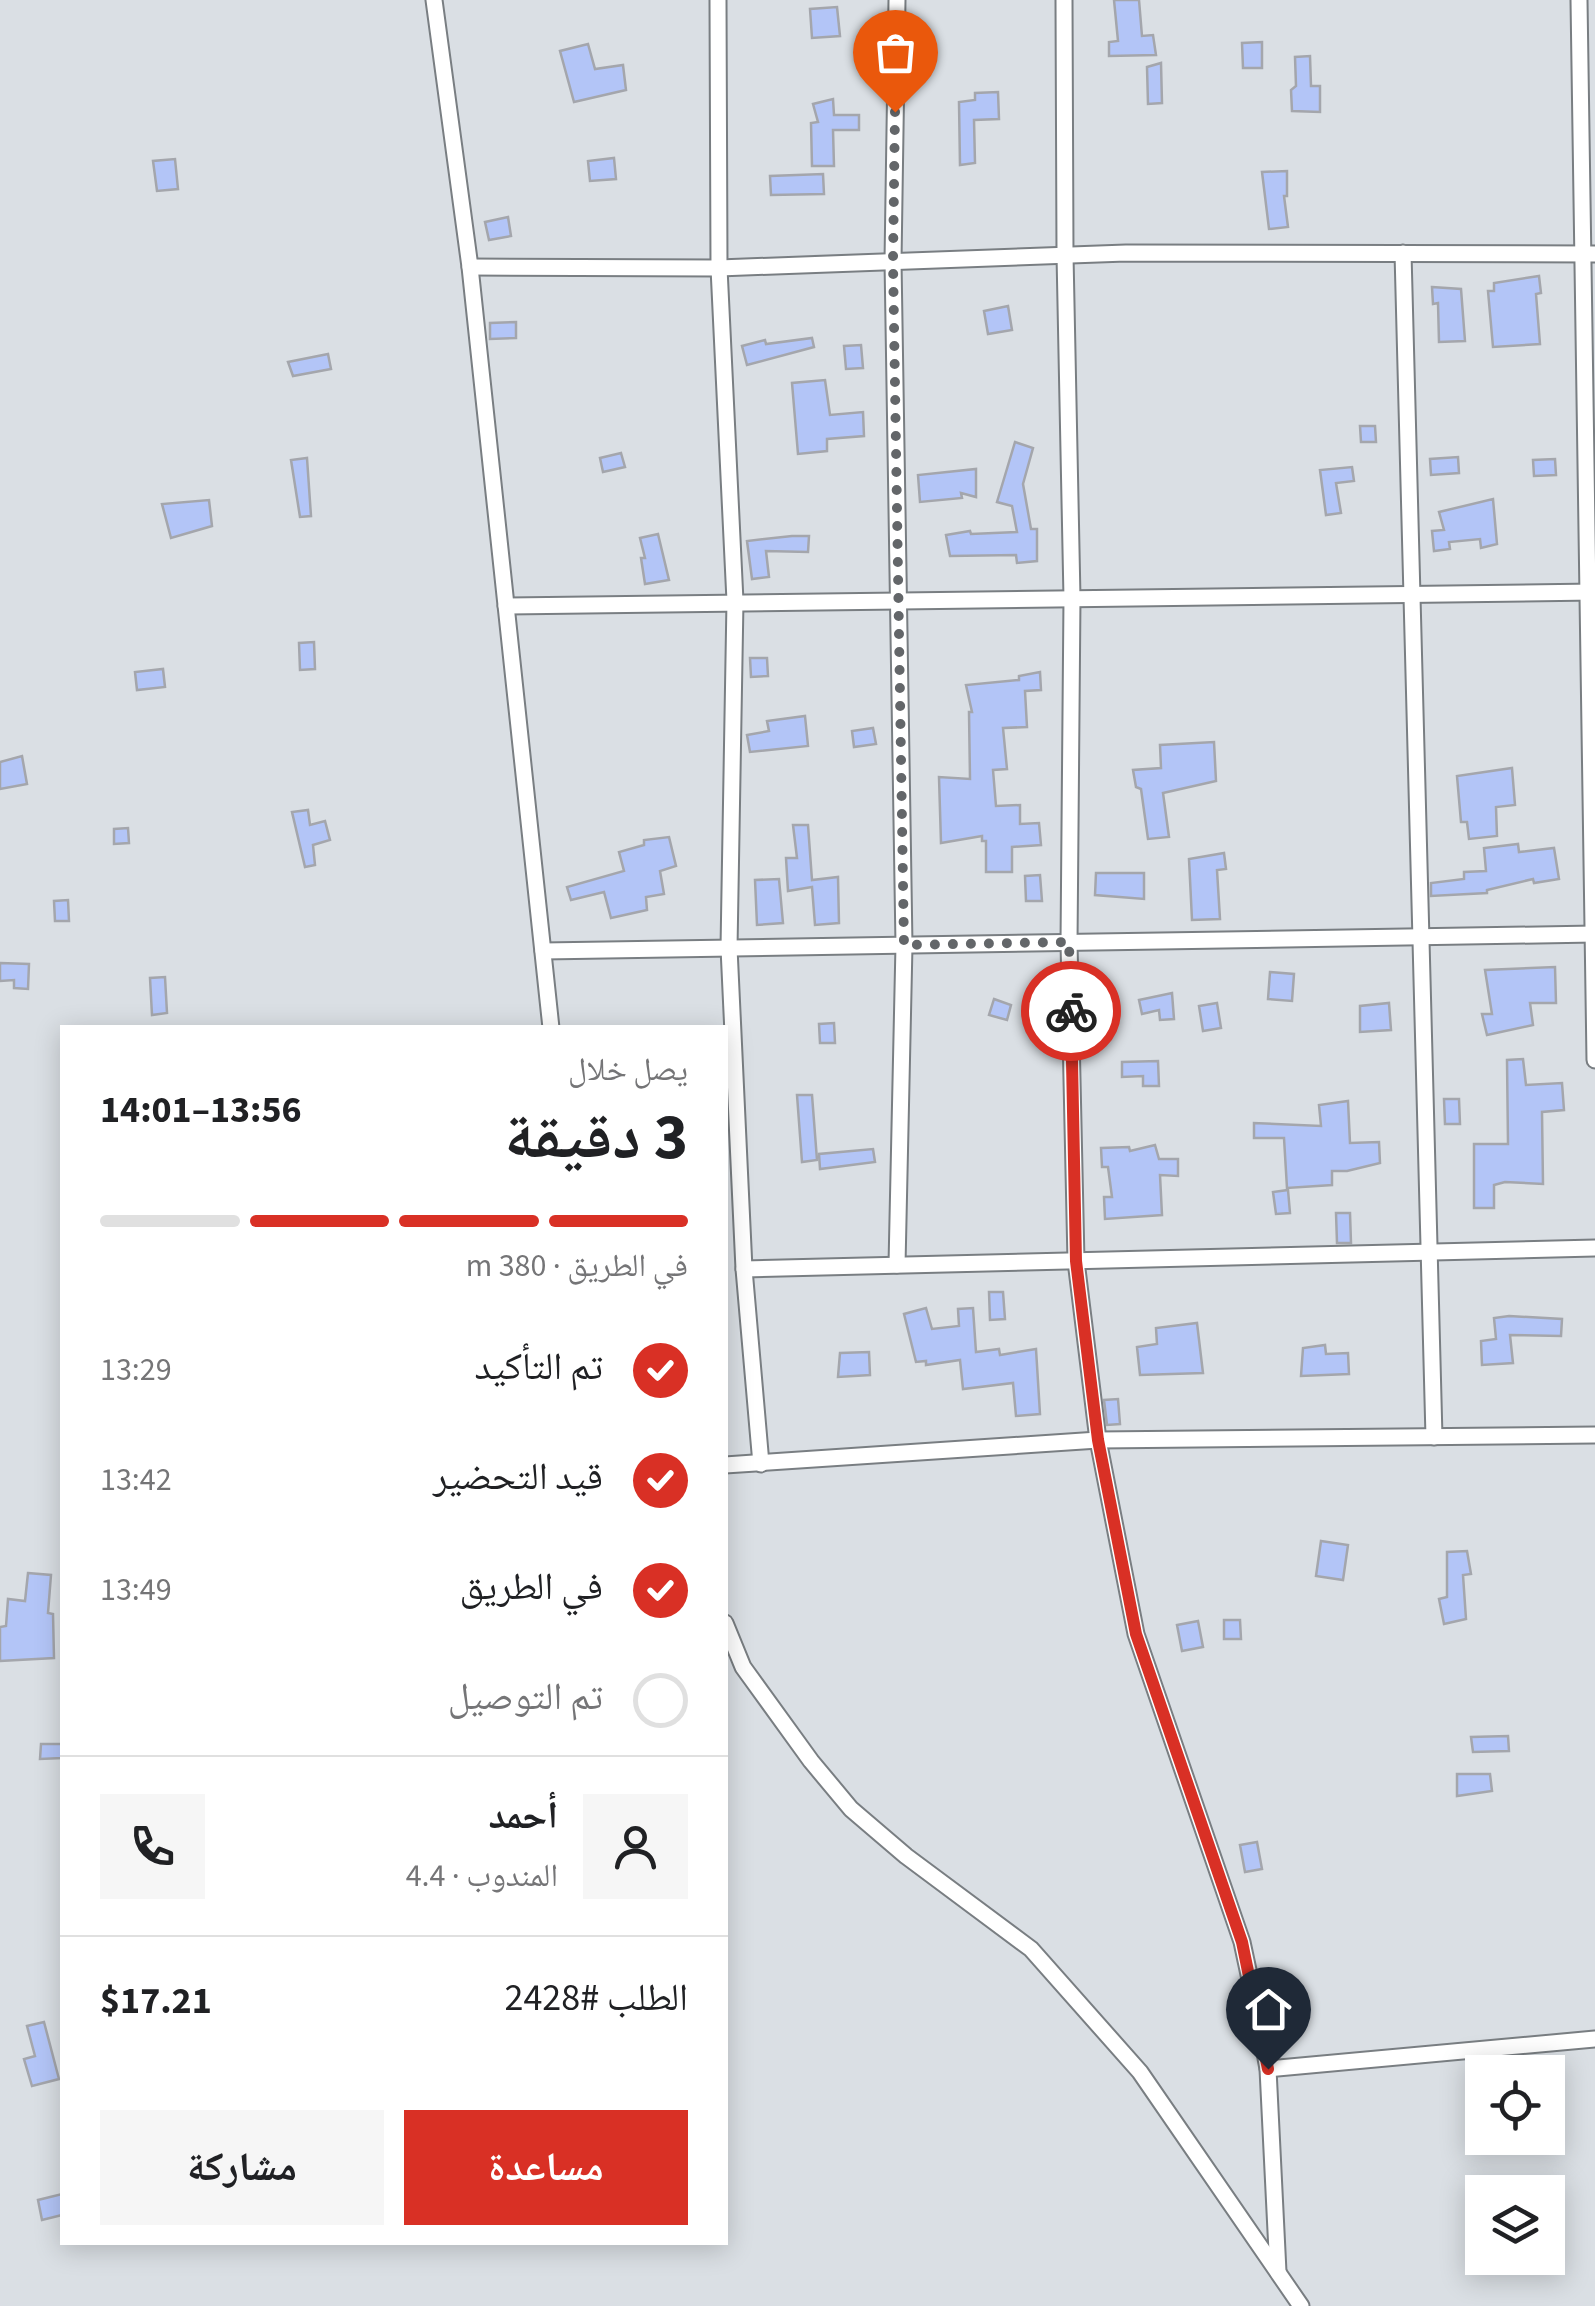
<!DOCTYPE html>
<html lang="ar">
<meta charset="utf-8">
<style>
body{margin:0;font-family:"Source Sans 3","Noto Naskh Arabic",sans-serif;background:#f6f6f6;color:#202124;direction:rtl;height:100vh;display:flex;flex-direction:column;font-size:38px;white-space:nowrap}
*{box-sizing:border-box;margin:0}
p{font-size:32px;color:#757577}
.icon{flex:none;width:55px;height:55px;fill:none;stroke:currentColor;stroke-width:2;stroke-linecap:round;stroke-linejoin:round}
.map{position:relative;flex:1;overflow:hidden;direction:ltr}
.drawer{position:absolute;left:60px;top:1025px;width:668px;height:1220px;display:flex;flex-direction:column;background:#fff;border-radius:0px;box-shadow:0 5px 25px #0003;direction:rtl}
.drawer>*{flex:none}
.tools{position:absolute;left:1465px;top:2055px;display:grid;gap:20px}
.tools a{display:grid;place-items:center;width:100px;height:100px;border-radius:0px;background:#fff;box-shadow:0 5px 25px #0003;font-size:50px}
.pin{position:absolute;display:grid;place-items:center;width:85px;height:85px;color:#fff;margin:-102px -42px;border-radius:50% 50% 50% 0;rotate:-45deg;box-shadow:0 0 10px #0007}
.pin .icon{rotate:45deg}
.courier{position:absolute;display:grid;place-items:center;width:100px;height:100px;margin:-50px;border:8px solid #d93025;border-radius:50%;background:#fff;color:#222;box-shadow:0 2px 12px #0007}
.head em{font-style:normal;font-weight:700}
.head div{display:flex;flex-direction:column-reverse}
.head{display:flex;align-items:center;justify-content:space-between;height:170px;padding:0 40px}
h1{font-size:65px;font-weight:700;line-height:75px}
.bar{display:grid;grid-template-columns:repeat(4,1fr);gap:15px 10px;align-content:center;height:120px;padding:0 40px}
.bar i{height:12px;border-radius:8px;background:#e0e0e0}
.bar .active{background:#d93025}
.bar p{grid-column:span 4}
.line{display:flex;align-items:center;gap:25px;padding:0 40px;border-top:2px solid #e0e0e0}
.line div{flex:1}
.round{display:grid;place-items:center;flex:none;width:105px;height:105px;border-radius:0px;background:#f6f6f6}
ol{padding:0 40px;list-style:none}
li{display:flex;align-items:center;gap:30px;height:110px}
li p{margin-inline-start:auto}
li .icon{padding:10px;border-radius:50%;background:#d93025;color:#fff;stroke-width:4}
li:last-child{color:#757577}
li i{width:55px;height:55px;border:5px solid #e0e0e0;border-radius:50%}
.button{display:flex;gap:20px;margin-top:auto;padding:20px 40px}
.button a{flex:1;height:115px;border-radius:0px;background:#d93025;color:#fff;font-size:40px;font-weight:700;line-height:115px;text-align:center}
.button a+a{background:#f6f6f6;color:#202124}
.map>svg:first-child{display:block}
</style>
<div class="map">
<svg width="1595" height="2306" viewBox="0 0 1595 2306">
<rect width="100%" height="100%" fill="#dadfe4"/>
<g fill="#b3c5f7" stroke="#a4a6ac" stroke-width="2.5">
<polygon points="1114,0 1139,0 1142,36 1153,35 1156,55 1109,56 1109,42 1118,41"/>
<polygon points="837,7 840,36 812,38 810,9"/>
<polygon points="1262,42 1262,68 1243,68 1242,43"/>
<polygon points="588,44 595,69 623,65 626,90 574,102 560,51"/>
<polygon points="1310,56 1311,86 1320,86 1320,112 1292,111 1291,90 1296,86 1295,57"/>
<polygon points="1161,63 1162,103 1148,104 1147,67"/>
<polygon points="998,92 999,119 974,120 975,163 960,165 959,102 975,100 975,93"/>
<polygon points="833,99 834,115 859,115 859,130 833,130 834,166 812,166 811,123 818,122 813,104"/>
<polygon points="614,158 616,179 590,181 588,161"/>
<polygon points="175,159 178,189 157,191 153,161"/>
<polygon points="1287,171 1287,196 1284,196 1288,227 1269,229 1262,172"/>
<polygon points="823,174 824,194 771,195 770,176"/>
<polygon points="508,217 511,236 489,240 485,222"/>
<polygon points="1539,276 1541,293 1536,294 1540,344 1493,347 1488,291 1494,291 1494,283"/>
<polygon points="1432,287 1461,289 1465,341 1439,342 1438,303 1433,304"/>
<polygon points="1008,306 1012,330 988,334 984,311"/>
<polygon points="516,322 516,338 490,339 490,323"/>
<polygon points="812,338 814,347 747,365 742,346 765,340 766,344"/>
<polygon points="861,345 863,368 846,369 844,346"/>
<polygon points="328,354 331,369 293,376 288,362"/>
<polygon points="825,380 830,415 863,412 864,436 827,439 827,451 798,454 792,383"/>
<polygon points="1360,426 1375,426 1376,442 1361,442"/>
<polygon points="1015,442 1033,448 1023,484 1031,529 1037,529 1037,561 1017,563 1016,555 950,556 946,535 970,531 971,534 1017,532 1012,506 997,502"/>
<polygon points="621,453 625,467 603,472 600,458"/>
<polygon points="1458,457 1459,473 1431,475 1430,459"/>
<polygon points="307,458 311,516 300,517 291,460"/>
<polygon points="1555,459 1556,475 1534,476 1533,460"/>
<polygon points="1352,467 1354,481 1336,483 1341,513 1326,515 1320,470"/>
<polygon points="976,469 976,497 961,493 962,498 920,502 918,475"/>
<polygon points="1493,499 1497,544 1481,548 1480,539 1449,542 1450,549 1434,551 1432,531 1444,530 1439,512"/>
<polygon points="209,500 212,526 171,538 162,504"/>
<polygon points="658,534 669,580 645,584 641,558 645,558 640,538"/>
<polygon points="792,536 809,536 808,552 766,551 769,577 752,579 747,541"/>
<polygon points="314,642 315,669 300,670 299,643"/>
<polygon points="750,658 767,658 768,676 751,677"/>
<polygon points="163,669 165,687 137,690 135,672"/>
<polygon points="1040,672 1041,690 1025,691 1027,727 1003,728 1007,769 993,770 996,806 1020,805 1020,824 1039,823 1041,845 1012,847 1012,872 986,872 986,841 982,841 982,836 941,843 939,777 970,779 969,712 972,712 966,685 1019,680 1019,676"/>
<polygon points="805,716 808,746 750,752 747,735 769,731 767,721"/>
<polygon points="873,728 876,744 854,747 852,731"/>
<polygon points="1214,742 1216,781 1163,793 1169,837 1148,839 1141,789 1136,787 1133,770 1161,768 1160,745"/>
<polygon points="22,756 27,784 0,789 0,762"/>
<polygon points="1512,768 1515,805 1496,807 1497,836 1469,839 1467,822 1461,822 1457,776"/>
<polygon points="308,810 310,825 325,821 330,840 313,845 315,865 305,867 292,812"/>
<polygon points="793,825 808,825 812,880 838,877 839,923 815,925 812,887 788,891 786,858 797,858"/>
<polygon points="128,828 129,843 114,844 114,829"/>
<polygon points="669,837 676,866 660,871 664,894 646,897 647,910 611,918 604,892 571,900 567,887 624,871 619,852 644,845 644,840"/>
<polygon points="1518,844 1519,852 1554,848 1559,879 1534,883 1533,879 1487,890 1487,893 1431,896 1431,883 1464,879 1464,872 1486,871 1484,848"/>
<polygon points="1224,853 1226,869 1217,870 1220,919 1192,920 1189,859"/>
<polygon points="1096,873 1144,873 1144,899 1095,895"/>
<polygon points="1040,875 1042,901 1026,901 1025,876"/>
<polygon points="779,879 783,923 757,925 755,880"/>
<polygon points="68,900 69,921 55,921 54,901"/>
<polygon points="0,963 29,964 28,989 14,988 14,980 0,981"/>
<polygon points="1555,967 1556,1003 1530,1003 1533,1025 1487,1035 1482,1014 1492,1014 1485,970"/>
<polygon points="1270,972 1294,974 1292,1001 1268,999"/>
<polygon points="165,977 167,1013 152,1015 150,978"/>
<polygon points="1172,993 1174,1019 1160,1020 1159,1010 1142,1014 1139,1000"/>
<polygon points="994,999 1011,1005 1007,1020 989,1015"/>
<polygon points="1217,1003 1221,1028 1203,1031 1199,1006"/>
<polygon points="1389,1003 1391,1030 1360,1032 1360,1006"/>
<polygon points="834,1023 835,1043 820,1043 819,1024"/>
<polygon points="1523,1059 1526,1085 1562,1083 1564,1110 1542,1112 1543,1184 1505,1182 1494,1185 1494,1208 1474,1208 1474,1144 1508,1144 1507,1060"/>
<polygon points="1158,1061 1159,1086 1143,1086 1143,1076 1122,1077 1122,1062"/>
<polygon points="797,1095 812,1095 817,1160 802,1162"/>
<polygon points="1444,1099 1459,1099 1460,1124 1445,1124"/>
<polygon points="1348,1101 1350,1143 1379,1142 1380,1163 1347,1171 1332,1171 1332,1185 1287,1188 1284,1138 1254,1138 1254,1123 1321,1126 1319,1105"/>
<polygon points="1155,1145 1159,1159 1178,1159 1178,1176 1160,1175 1162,1215 1105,1219 1104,1197 1112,1197 1108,1167 1102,1167 1101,1148 1129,1147 1130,1151"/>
<polygon points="873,1149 875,1162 820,1169 819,1154"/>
<polygon points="1288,1190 1290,1213 1276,1214 1273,1192"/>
<polygon points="1336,1213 1350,1213 1351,1243 1337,1243"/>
<polygon points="989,1292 1003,1292 1005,1319 990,1320"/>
<polygon points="926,1308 932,1329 959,1326 958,1309 973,1308 976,1352 999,1349 1000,1355 1036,1349 1040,1414 1016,1416 1013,1383 963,1389 960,1360 926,1365 926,1361 916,1362 904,1314"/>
<polygon points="1509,1316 1562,1319 1561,1336 1510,1335 1513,1363 1482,1365 1481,1341 1496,1339 1494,1318"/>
<polygon points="1197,1323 1203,1373 1140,1375 1137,1347 1157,1344 1156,1328"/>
<polygon points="1325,1345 1326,1354 1348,1353 1349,1374 1301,1376 1303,1348"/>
<polygon points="869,1352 870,1375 838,1377 840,1353"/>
<polygon points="1118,1399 1120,1424 1107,1425 1104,1400"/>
<polygon points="1321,1541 1348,1545 1343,1580 1316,1576"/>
<polygon points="1467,1551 1471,1574 1463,1575 1466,1619 1444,1624 1439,1599 1447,1597 1447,1552"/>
<polygon points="28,1573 51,1575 48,1613 53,1614 54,1658 0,1661 0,1627 6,1626 8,1599 25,1601"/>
<polygon points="1224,1620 1240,1620 1241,1639 1224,1639"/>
<polygon points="1198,1621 1203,1647 1182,1651 1177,1625"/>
<polygon points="1508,1736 1509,1751 1473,1752 1471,1737"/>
<polygon points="41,1744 62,1744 62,1758 40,1759"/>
<polygon points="1457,1774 1490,1774 1492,1791 1457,1796"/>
<polygon points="1257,1842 1262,1869 1245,1872 1240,1845"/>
<polygon points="44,2022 59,2079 32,2086 24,2059 35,2056 27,2026"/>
<polygon points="62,2194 62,2215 42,2220 38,2200"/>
</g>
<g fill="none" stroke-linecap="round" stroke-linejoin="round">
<defs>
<g id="street">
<polyline points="434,0 470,267 551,1028"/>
<polyline points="718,0 719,268 735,601 729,948 744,1269 761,1464"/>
<polyline points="897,0 893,261 904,945 897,1265"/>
<polyline points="1064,0 1065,255 1072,598 1069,943 1076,1261 1098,1440 1136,1634 1242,1942 1260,2026 1268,2069 1278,2272"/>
<polyline points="1579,0 1595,1060"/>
<polyline points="1403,253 1434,1437"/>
<polyline points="470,267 719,268 1126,253 1595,254"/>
<polyline points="506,606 1595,592"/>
<polyline points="543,951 1595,934"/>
<polyline points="744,1269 1595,1248"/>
<polyline points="725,1465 1098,1440 1595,1435"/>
<polyline points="725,1623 743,1667 811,1761 851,1809 906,1856 1031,1949 1140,2072 1301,2306"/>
<polyline points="1268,2069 1595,2039"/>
</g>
</defs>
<use href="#street" stroke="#797e82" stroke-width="19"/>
<use href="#street" stroke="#fff" stroke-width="15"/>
</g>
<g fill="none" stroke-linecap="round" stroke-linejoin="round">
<polyline stroke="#636669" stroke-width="10" stroke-dasharray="0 18" points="895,112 893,261 904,945 1069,942 1071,1011"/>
<polyline stroke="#d93025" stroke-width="12" points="1071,1011 1076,1261 1098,1440 1136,1634 1242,1942 1268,2069"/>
</g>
</svg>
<div class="tools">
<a><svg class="icon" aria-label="locate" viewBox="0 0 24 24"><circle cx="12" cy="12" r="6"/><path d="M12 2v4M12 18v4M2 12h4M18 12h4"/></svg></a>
<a><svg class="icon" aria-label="layers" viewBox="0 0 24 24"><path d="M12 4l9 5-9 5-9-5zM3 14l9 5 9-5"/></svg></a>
</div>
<div class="pin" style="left:895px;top:112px;background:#ea580c"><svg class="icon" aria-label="bag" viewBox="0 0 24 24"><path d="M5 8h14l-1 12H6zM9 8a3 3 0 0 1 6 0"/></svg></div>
<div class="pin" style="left:1268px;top:2069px;background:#1f2937"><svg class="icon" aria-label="home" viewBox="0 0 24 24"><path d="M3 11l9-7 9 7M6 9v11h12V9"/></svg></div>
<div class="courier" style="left:1071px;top:1011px"><svg class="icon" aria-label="bike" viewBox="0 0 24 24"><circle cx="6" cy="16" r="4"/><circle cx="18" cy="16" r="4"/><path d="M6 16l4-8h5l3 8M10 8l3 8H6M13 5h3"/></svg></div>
<section class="drawer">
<div class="head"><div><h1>3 دقيقة</h1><p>يصل خلال</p></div><em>13:56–14:01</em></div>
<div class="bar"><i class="active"></i><i class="active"></i><i class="active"></i><i></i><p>في الطريق · 380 m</p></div>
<ol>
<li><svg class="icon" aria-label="check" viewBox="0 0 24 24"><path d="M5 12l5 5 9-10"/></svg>تم التأكيد<p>13:29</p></li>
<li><svg class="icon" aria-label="check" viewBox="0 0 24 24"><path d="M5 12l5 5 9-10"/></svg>قيد التحضير<p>13:42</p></li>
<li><svg class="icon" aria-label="check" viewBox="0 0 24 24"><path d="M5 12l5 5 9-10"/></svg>في الطريق<p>13:49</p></li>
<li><i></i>تم التوصيل</li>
</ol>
<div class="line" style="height:180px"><a class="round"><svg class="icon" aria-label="person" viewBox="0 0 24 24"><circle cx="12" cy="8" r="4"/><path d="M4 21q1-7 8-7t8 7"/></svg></a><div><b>أحمد</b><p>المندوب · 4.4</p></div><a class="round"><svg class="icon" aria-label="phone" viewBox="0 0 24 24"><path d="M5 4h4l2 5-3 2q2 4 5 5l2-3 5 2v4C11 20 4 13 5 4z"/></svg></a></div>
<div class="line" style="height:130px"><div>الطلب #2428</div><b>$17.21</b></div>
<div class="button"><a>مساعدة</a><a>مشاركة</a></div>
</section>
</div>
